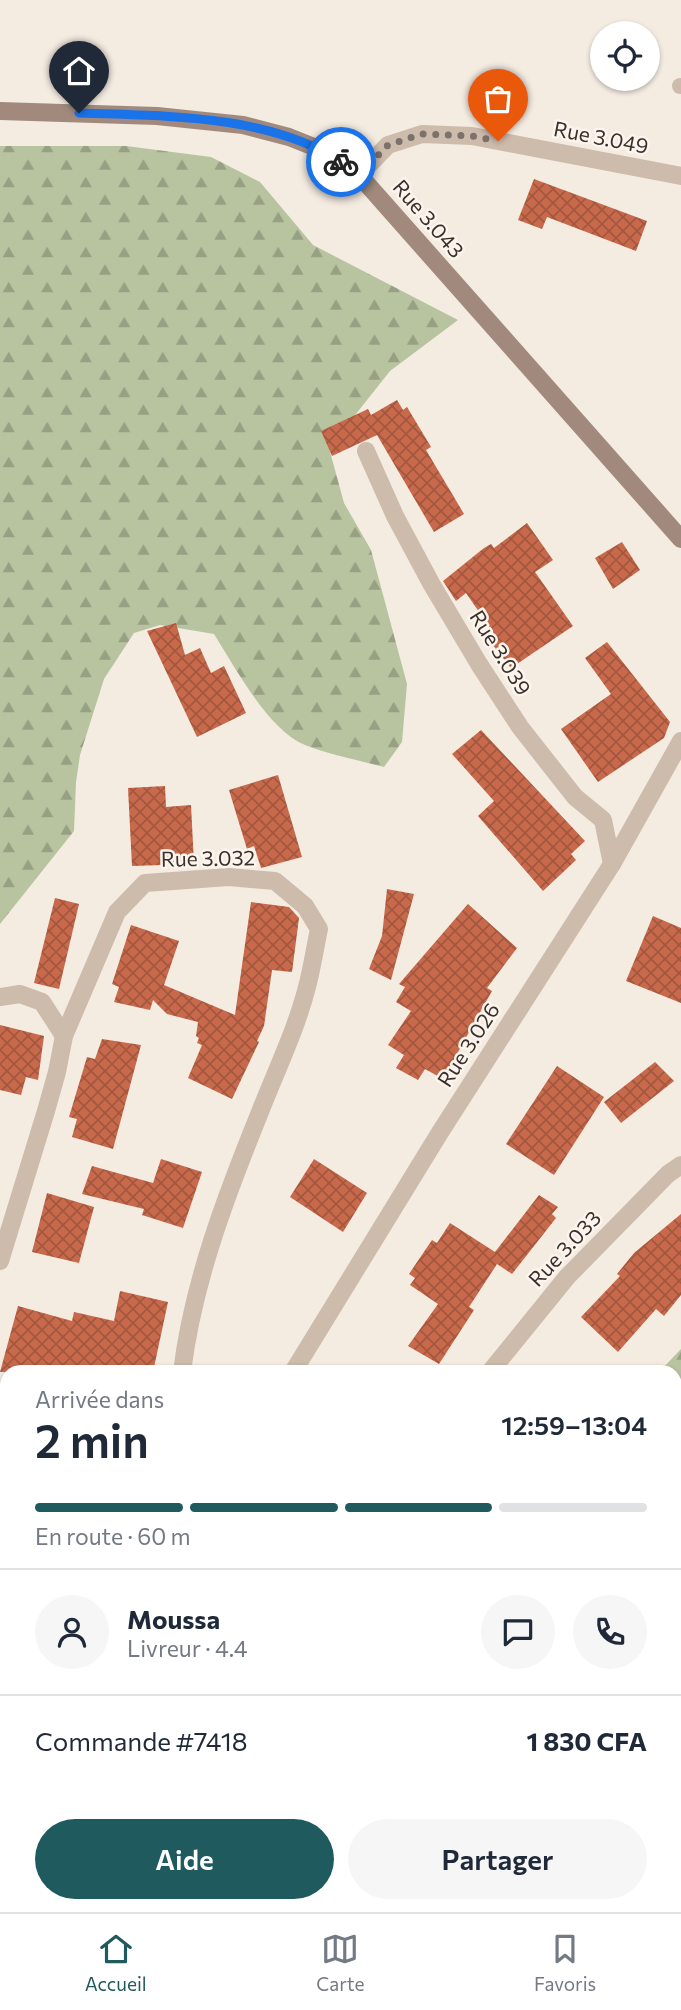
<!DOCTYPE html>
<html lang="fr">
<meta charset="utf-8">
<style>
body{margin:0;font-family:Commissioner,sans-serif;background:#f6f6f7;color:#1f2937;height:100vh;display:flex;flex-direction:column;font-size:26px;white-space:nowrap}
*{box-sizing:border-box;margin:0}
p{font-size:23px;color:#747a83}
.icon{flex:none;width:38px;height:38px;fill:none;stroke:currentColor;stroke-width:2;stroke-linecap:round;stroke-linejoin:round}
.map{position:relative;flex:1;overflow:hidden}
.details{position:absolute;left:0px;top:1365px;width:682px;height:548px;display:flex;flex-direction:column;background:#fff;border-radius:21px 21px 0 0;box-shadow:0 2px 5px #0004}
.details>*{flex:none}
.fabs{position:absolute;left:590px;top:21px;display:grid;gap:14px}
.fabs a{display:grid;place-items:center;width:70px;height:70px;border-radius:50%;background:#fff;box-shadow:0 2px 5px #0004;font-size:35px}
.pin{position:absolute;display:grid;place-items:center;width:60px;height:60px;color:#fff;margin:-72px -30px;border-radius:50% 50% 50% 0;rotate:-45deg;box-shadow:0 0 7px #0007}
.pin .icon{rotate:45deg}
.courier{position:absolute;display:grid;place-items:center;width:70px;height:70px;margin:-35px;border:5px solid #1a73e8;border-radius:50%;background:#fff;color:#222;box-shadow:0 2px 9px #0007}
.summary em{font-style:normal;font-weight:600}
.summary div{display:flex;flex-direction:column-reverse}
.summary{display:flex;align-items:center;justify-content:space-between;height:119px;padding:0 35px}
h1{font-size:46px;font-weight:600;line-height:52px}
.bar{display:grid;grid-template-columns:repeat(4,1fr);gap:10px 7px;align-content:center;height:84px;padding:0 35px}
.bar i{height:9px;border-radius:5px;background:#e0e1e3}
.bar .current{background:#1f5a5e}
.bar p{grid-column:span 4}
.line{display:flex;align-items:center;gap:18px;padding:0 35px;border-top:2px solid #e0e1e3}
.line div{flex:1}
.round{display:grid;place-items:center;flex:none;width:74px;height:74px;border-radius:37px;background:#f6f6f7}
.primary-button{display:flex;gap:14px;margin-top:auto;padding:14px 35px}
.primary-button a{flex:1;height:80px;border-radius:42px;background:#1f5a5e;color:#fff;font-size:28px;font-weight:600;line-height:80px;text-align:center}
.primary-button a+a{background:#f6f6f7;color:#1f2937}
.tab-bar{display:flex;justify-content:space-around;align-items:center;height:98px;border-top:2px solid #e0e1e3;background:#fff;font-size:19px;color:#747a83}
.tab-bar a{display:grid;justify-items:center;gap:4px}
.tab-bar .current{color:#1f5a5e}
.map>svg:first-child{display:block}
</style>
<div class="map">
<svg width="681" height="1912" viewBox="0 0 681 1912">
<defs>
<pattern id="forest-firs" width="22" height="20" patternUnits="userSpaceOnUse" patternTransform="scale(1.75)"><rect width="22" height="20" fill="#b8c4a0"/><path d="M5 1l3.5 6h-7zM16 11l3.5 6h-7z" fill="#97a083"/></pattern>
<pattern id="water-waves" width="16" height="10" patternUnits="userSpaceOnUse" patternTransform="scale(1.75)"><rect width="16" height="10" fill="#7fb0b2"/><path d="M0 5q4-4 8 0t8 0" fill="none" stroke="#699091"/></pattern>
<pattern id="building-cross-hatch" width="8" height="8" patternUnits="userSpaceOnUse" patternTransform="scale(1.75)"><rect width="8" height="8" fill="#c8694b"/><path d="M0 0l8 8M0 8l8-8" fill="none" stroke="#a4573f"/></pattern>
</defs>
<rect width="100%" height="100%" fill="#f4ebe1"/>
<g fill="url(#forest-firs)">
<path d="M0,146H126L211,157L260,182L313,245L458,320L390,371L329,448L344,503L371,550L407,684L402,742L384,767C358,760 330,755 305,745C268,730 235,667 214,634L160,625L134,633L104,679L80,755L76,782L74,831L0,924Z"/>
<polygon points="681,1349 681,1912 276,1912 276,1909 279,1906 676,1906 676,1372 659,1372"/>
</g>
<polygon fill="url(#water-waves)" points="376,1906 497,1906 481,1912 361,1912"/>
<g fill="url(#building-cross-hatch)">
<polygon points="534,179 647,221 636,251 547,217 542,229 518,220"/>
<polygon points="397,400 403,410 407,407 431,447 426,450 464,514 434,532 377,435 332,456 321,431 368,409 371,415"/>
<polygon points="527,523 553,560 535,572 573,626 511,668 489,640 495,635 466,593 456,601 443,581 484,548 491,544 494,548"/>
<polygon points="622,542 640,570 613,589 595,558"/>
<polygon points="176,623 185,655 200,648 211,673 224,666 246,713 197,737 147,631"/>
<polygon points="607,642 670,722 664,738 598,782 561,729 611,694 585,658"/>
<polygon points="481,730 585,841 571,854 576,860 543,891 478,816 494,801 452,754"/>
<polygon points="278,775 302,857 261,868 254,846 247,849 229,790"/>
<polygon points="165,786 166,807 191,805 194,864 132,866 128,788"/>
<polygon points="387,889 414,894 391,980 369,969 382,936"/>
<polygon points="55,898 79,904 59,989 34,983"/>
<polygon points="251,902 289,907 299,918 292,972 272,970 264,1026 257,1041 259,1042 232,1099 188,1078 202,1045 197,1043 199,1038 196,1036 198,1022 167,1014 153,1000 150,1010 114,1002 119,987 112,984 131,925 179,941 164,985 235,1015"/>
<polygon points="468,904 517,948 487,988 492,991 443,1079 425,1069 418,1080 396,1068 404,1055 388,1045 411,1011 396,1002 405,987 399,984"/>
<polygon points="653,916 681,928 681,1003 626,981"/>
<polygon points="0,1025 44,1036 38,1080 26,1077 21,1095 0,1090"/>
<polygon points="102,1039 141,1045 113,1149 72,1137 77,1119 69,1117 87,1057 95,1059"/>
<polygon points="655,1062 674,1081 621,1123 604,1102"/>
<polygon points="557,1066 604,1097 554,1175 506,1144"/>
<polygon points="161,1159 202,1172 183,1228 142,1215 144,1209 82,1194 92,1166 153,1183"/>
<polygon points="314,1159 367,1193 343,1232 290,1197"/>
<polygon points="47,1193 94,1207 79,1263 32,1252"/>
<polygon points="539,1195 558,1207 552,1214 556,1218 512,1274 497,1264 469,1307 474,1310 439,1364 408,1346 438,1304 410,1285 415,1278 409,1274 432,1240 437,1243 450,1223 495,1252"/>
<polygon points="681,1214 681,1295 664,1316 656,1309 618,1352 581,1317 620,1276 617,1274 634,1253"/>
<polygon points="120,1291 168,1302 153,1372 0,1372 18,1306 72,1321 74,1312 114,1321"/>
</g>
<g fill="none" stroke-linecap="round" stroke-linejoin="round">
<polyline stroke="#cdbbac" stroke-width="16" points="680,86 681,86"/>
<g stroke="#cdbbac" stroke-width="18">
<polyline points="359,175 388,145 422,134 472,136 681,176"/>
<polyline points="366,451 395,516 432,585 479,664 520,727 575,797 603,820 612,864"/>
<polyline points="0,997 20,994 42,1002 64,1036"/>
<path d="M0,1261L46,1111L57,1072L64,1036L117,912L145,883L229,877L275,881L305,906L319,929C315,948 312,968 307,987C296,1030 276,1071 260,1112C226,1196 193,1282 182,1372"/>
<polyline points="293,1372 439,1134 612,864 681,741"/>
<polyline points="490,1372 567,1277 668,1174 681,1165"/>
<polyline points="676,1421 681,1417"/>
<polyline points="0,1715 7,1724"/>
<polyline points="0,1838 7,1828"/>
<polyline points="0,1894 7,1892"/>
</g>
<polyline stroke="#a18a7d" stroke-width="18" points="0,111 157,116 243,125 289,137 324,151 359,175 681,539"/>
</g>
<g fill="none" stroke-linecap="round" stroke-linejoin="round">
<polyline stroke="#7c716b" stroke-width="7" stroke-dasharray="0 12.6" points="341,162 359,175 388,145 422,134 472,136 498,141"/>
<path stroke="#1a73e8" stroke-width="9" d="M79,113C163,116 269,114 341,162"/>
</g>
<g text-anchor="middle" stroke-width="5" stroke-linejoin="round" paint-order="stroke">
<g font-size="21" fill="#3b302b" stroke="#fbf5ee">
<text transform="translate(601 138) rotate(11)" y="7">Rue 3.049</text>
<text transform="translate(428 219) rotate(49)" y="7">Rue 3.043</text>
<text transform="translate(500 653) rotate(58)" y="7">Rue 3.039</text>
<text transform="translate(208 859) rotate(-1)" y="7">Rue 3.032</text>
<text transform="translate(469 1045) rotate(-57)" y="7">Rue 3.026</text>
<text transform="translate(565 1249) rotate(-47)" y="7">Rue 3.033</text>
</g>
</g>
</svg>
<div class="fabs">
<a><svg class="icon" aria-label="locate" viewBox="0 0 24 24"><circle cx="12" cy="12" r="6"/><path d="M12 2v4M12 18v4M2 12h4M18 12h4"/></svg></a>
</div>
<div class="pin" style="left:498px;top:141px;background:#ea580c"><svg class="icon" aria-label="bag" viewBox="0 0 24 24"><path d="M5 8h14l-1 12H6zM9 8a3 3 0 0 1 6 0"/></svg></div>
<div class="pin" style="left:79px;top:113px;background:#1f2937"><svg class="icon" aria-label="home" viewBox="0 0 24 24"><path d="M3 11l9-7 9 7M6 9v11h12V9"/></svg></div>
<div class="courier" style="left:341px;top:162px"><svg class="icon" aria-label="bike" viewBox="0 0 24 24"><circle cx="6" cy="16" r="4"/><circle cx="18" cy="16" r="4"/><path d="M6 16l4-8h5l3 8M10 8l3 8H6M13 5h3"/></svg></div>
<section class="details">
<div class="summary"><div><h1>2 min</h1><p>Arrivée dans</p></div><em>12:59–13:04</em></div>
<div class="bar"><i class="current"></i><i class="current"></i><i class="current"></i><i></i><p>En route · 60 m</p></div>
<div class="line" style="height:126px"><a class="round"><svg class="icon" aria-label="person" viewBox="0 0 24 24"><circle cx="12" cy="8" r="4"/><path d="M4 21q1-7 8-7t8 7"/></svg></a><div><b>Moussa</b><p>Livreur · 4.4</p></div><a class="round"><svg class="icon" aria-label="chat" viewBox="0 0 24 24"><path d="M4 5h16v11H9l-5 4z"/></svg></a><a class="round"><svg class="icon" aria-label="phone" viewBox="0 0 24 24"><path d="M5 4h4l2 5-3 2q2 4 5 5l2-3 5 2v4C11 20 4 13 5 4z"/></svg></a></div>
<div class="line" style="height:91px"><div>Commande #7418</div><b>1 830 CFA</b></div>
<div class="primary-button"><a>Aide</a><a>Partager</a></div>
</section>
</div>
<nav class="tab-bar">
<a class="current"><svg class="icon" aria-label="home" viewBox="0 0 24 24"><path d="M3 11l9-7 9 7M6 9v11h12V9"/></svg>Accueil</a>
<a><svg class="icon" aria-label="map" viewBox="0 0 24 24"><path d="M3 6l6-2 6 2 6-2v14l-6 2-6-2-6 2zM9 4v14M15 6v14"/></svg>Carte</a>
<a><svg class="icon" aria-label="saved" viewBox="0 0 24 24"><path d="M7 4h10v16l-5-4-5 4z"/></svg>Favoris</a>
</nav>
